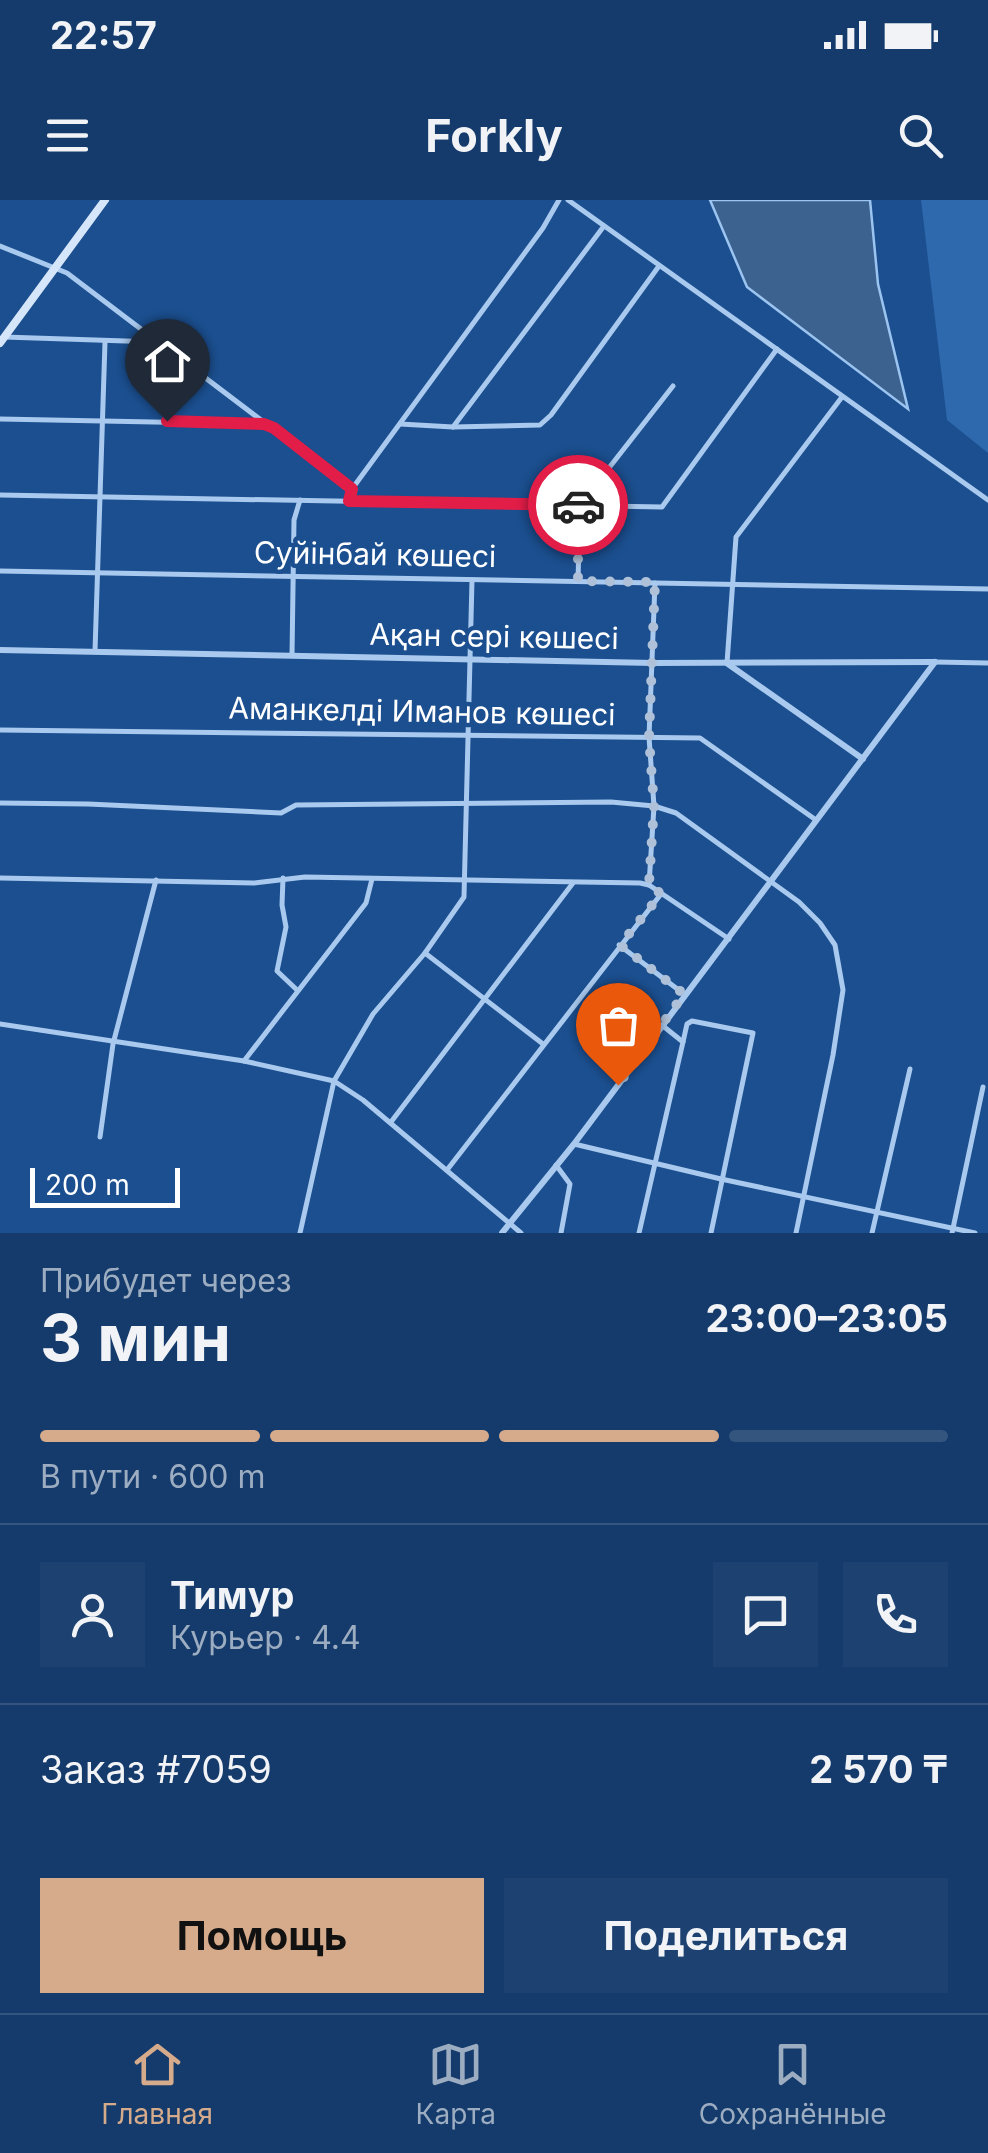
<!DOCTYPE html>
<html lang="ru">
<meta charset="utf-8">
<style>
body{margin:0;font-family:Inter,sans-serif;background:#1d4271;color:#f1f3f6;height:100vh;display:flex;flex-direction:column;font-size:38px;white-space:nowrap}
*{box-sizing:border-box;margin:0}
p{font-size:32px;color:#9dadc1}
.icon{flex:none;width:55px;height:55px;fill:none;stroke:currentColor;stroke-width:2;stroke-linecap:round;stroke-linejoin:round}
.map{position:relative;height:1033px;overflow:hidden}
.panel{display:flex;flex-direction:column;background:#143b6b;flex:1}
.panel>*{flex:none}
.scale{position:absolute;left:30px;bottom:25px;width:150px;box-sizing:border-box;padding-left:10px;border:5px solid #fff;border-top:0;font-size:28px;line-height:35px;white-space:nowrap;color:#fff;-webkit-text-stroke:8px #1b4f8f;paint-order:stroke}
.pin{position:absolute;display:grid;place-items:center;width:85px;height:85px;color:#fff;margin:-102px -42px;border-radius:50% 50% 50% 0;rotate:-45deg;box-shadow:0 0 10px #0007}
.pin .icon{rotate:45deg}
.courier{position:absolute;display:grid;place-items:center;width:100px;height:100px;margin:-50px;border:8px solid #e11d48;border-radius:50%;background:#fff;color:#222;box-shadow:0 2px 12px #0007}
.summary em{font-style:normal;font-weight:700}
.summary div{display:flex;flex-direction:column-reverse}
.summary{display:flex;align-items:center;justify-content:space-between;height:170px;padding:0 40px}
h1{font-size:65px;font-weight:700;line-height:75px}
.bar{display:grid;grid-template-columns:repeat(4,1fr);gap:15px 10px;align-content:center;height:120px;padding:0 40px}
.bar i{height:12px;border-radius:8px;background:#33557e}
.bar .selected{background:#d6ab8b}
.bar p{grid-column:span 4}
.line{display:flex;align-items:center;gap:25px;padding:0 40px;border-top:2px solid #33557e}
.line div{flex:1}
.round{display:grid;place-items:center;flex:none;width:105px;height:105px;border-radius:0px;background:#1d4271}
.cta{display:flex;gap:20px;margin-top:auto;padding:20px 40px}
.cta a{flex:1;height:115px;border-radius:0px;background:#d6ab8b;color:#111;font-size:40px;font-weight:700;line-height:115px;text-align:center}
.cta a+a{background:#1d4271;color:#f1f3f6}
.status{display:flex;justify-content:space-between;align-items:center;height:70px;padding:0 50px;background:#143b6b;direction:ltr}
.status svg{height:28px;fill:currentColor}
header{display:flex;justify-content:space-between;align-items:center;height:130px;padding:0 40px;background:#143b6b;font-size:45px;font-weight:700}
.tabs{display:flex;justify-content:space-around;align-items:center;height:140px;border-top:2px solid #33557e;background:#143b6b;font-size:28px;color:#9dadc1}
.tabs a{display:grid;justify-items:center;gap:5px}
.tabs .selected{color:#d6ab8b}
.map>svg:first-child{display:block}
</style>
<div class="status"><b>22:57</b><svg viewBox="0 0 49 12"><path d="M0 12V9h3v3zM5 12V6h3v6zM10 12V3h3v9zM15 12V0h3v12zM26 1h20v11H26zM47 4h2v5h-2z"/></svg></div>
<header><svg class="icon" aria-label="menu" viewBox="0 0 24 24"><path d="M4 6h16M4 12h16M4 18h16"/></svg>Forkly<svg class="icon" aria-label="search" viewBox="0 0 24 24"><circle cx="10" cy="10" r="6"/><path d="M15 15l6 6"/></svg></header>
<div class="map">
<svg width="988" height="1033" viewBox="0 0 988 1033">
<rect width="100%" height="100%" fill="#1b4f8f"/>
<polygon fill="#2e69ad" points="921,0 988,0 988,253 947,220"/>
<polygon fill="#3c6290" stroke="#9cc4f0" stroke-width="2.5" points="710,0 870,0 878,84 908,209 747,87"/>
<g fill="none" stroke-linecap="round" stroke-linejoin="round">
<g stroke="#a9c9ee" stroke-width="5">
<polyline points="568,0 988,300"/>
<polyline points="0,46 67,73 352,289 349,301"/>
<polyline points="4,137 156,142"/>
<polyline points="0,219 261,224"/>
<polyline points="400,224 453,227 540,225 551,215 659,66"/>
<polyline points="453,227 604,26"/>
<polyline points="352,289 543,28 559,0"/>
<polyline points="0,295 662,307 777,149"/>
<polyline points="0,371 988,389"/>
<polyline points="578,381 580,305 673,186"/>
<polyline points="95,451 105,142"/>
<polyline points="292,455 294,320 300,300"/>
<polyline points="935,462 988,463"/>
<polyline points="727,463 736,337 842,197"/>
<polyline points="0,530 700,538 816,620"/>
<polyline points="0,603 88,604 281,613 296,605 611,602 654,606 676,613 799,702 820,723 835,745 843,790 833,855 796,1033"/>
<polyline points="0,678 254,683 305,677 640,683 649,685 729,739"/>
<polyline points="283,678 282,705 286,727 277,771 297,790"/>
<polyline points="649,685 654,606 649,537 655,383"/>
<polyline points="619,745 684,794"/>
<polyline points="425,753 543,844"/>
<polyline points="0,824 244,861 334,881 363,900 521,1033"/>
<polyline points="683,842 687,824 692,821 753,833 711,1033"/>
<polyline points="244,861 366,703 372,679"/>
<polyline points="391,922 573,683"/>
<polyline points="100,937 113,844 156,680"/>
<polyline points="574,944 721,979 975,1033"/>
<polyline points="556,965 570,984 561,1033"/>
<polyline points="447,970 661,694"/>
<polyline points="300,1033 334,881 373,814 425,753 464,697 472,380"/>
<polyline points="639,1033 683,842 663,826"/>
<polyline points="872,1033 910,869"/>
<polyline points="952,1033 983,887"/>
</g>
<g stroke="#a9c9ee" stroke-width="6">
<polyline points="0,450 653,463 935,462"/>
<polyline points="728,464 863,559"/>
<polyline points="502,1033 574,944 935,462"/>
</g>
<polyline stroke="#d6e6fa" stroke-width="8" points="0,143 105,0"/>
</g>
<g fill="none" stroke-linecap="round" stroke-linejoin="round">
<polyline stroke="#afc1d8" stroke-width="10" stroke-dasharray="0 18" points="578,305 578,381 655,382 649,538 654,606 649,684 661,694 620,745 684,794 618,885"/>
<polyline stroke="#e11d48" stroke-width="12" points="167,221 264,224 274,228 352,289 349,301 578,305"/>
</g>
<g text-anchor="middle" stroke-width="9" stroke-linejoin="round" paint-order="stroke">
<g font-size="30" fill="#fff" stroke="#1b4f8f">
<text transform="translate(375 355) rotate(1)" y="10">Суйінбай көшесі</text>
<text transform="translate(494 437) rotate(1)" y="10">Ақан сері көшесі</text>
<text transform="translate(422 512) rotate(1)" y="10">Аманкелді Иманов көшесі</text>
</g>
</g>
</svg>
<div class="scale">200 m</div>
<div class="pin" style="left:618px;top:885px;background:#ea580c"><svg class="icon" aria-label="bag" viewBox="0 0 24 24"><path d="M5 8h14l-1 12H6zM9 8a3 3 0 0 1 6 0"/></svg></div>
<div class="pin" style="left:167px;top:221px;background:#1f2937"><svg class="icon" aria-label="home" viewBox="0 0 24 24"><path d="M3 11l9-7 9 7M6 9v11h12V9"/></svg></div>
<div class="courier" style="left:578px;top:305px"><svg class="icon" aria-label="car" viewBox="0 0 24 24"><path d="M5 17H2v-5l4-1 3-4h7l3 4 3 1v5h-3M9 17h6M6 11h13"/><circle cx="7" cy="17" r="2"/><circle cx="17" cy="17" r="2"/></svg></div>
</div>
<section class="panel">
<div class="summary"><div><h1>3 мин</h1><p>Прибудет через</p></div><em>23:00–23:05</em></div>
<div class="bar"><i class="selected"></i><i class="selected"></i><i class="selected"></i><i></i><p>В пути · 600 m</p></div>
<div class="line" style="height:180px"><a class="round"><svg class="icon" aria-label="person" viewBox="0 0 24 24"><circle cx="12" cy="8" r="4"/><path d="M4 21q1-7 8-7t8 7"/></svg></a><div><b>Тимур</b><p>Курьер · 4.4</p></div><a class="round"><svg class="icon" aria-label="chat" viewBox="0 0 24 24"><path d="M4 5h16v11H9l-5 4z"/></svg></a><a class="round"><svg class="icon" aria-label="phone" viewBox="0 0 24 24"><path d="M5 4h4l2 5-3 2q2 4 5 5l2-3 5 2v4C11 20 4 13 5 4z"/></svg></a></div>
<div class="line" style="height:130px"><div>Заказ #7059</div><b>2 570 ₸</b></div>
<div class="cta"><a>Помощь</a><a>Поделиться</a></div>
</section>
<nav class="tabs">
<a class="selected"><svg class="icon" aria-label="home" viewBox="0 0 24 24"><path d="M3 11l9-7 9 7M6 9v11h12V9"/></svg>Главная</a>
<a><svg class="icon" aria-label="map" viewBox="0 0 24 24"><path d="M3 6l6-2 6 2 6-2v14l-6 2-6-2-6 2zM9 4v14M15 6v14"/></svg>Карта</a>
<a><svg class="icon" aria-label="saved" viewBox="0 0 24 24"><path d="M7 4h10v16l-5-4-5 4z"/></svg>Сохранённые</a>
</nav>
